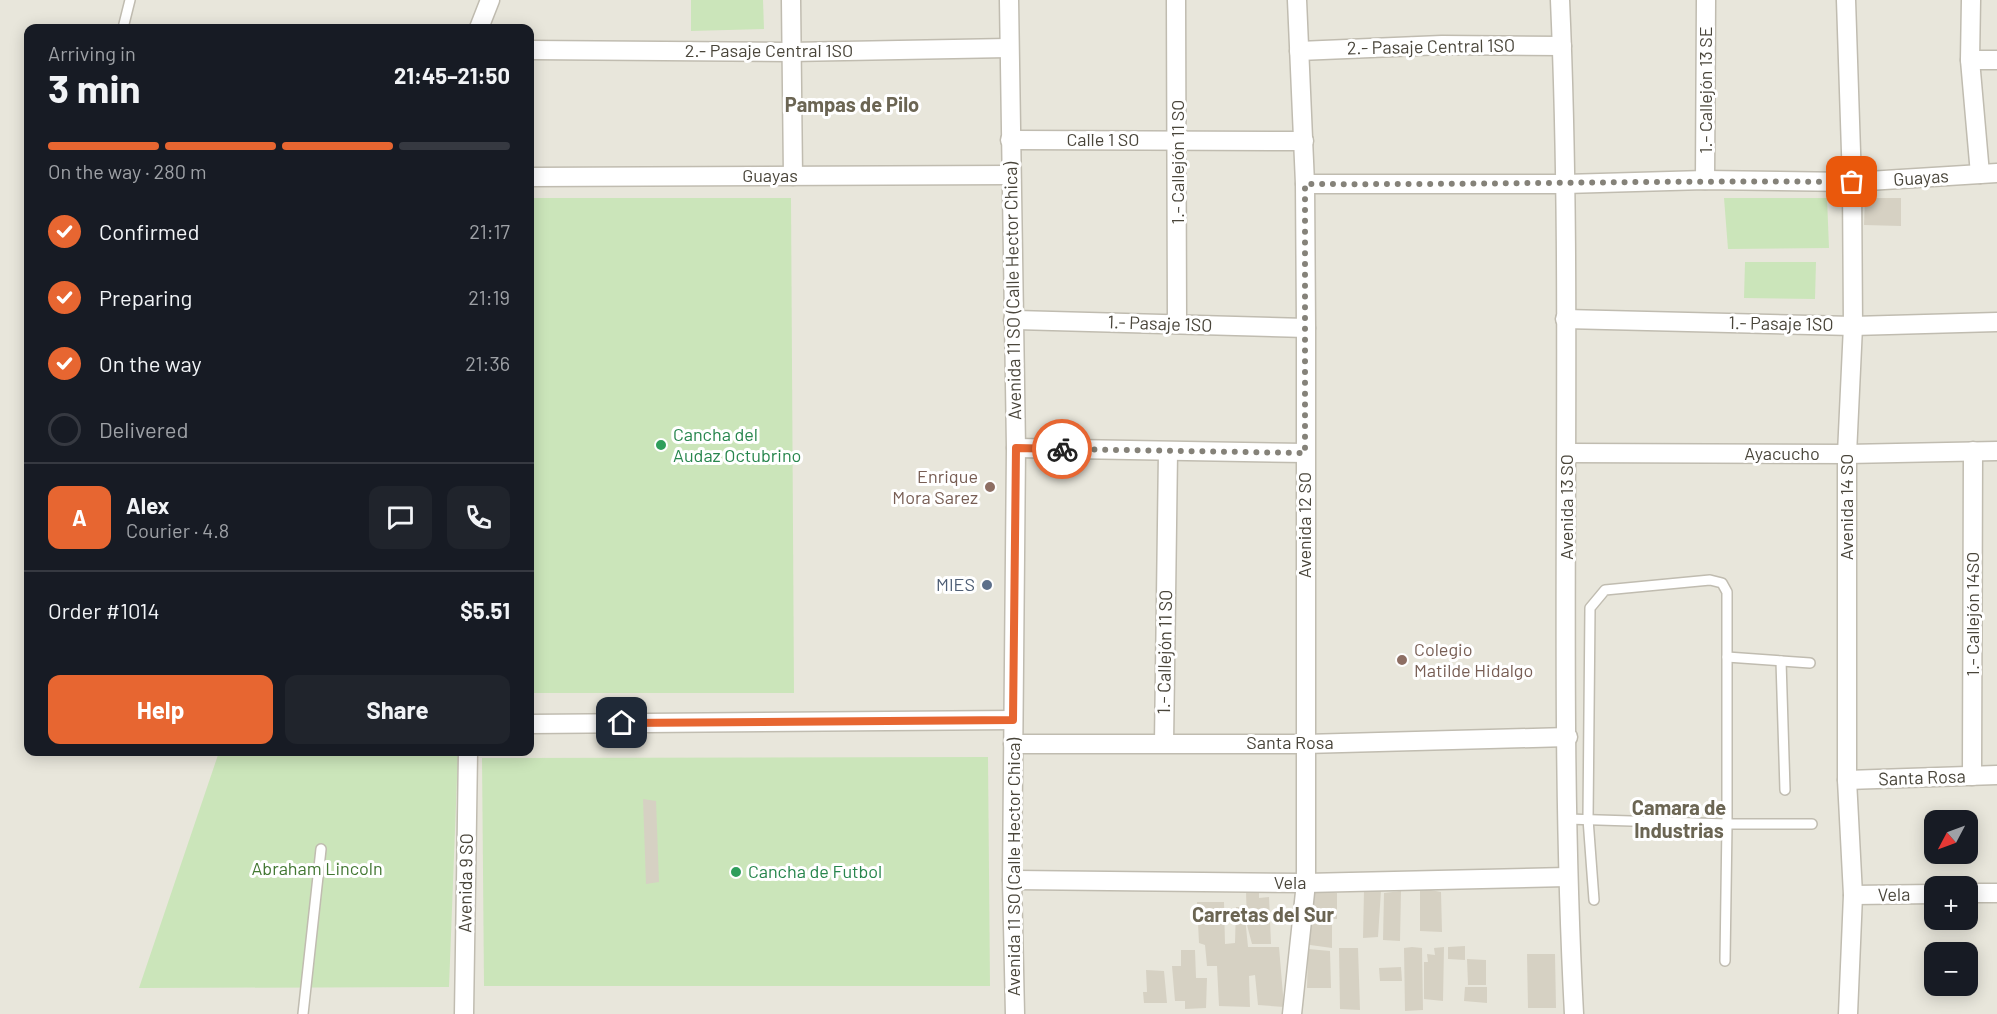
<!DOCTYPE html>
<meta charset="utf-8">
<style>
body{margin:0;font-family:Barlow,sans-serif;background:#20242c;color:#f1f3f6;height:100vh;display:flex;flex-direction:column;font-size:22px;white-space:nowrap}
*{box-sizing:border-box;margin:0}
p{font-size:20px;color:#9ea1a6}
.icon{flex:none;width:33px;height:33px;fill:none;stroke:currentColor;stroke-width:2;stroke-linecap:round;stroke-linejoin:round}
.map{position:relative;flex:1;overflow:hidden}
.side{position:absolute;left:24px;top:24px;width:510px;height:732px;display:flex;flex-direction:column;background:#171b24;border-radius:12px;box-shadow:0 3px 15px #0003}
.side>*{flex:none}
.needle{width:39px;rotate:229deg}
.controls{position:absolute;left:1924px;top:810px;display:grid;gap:12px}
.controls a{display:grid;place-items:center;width:54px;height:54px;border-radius:12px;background:#171b24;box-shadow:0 3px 15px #0003;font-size:30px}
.pin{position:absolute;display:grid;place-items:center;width:51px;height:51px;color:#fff;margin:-26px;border-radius:12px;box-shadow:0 3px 9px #0006}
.courier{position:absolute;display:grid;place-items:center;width:60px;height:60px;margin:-30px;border:4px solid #e76631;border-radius:50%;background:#fff;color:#222;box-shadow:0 2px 8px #0007}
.overview em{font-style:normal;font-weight:700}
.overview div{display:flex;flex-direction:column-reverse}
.overview{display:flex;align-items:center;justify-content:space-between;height:102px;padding:0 24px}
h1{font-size:39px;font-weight:700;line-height:45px}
.bar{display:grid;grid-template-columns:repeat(4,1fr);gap:9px 6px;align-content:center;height:72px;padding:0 24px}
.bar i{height:8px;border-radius:4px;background:#363941}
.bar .active{background:#e76631}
.bar p{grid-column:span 4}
.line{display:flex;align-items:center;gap:15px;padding:0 24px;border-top:2px solid #363941}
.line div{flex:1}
.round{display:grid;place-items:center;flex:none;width:63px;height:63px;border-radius:12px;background:#20242c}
ol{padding:0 24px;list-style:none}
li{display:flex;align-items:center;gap:18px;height:66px}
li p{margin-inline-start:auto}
li .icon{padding:6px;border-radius:50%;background:#e76631;color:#fff;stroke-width:4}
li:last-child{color:#9ea1a6}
li i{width:33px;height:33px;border:3px solid #363941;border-radius:50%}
.cta{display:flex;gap:12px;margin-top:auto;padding:12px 24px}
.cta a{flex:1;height:69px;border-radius:12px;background:#e76631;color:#fff;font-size:24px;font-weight:700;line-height:69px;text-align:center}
.cta a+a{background:#20242c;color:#f1f3f6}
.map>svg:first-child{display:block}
</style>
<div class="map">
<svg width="1997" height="1014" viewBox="0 0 1997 1014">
<rect width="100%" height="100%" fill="#f5f4ed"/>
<path fill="#e8e6db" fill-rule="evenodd" d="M0,0H1997V1014H0ZM28,28H530V752H28ZM1935,820H1968V854H1935ZM1935,886H1968V920H1935ZM1935,952H1968V986H1935Z"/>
<g fill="#cbe5ba">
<polygon points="691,0 763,0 764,29 691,31"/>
<polygon points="530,198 791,198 794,693 530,693"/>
<polygon points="1724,198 1827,198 1829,248 1728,249"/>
<polygon points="1745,262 1816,262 1815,299 1744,298"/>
<polygon points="219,752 458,752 449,987 139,988"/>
<polygon points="988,757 990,986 484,986 482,758"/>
</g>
<g fill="#d6d1c3">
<polygon points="1865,198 1901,198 1901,226 1864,225"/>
<polygon points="643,799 656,801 659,882 646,884"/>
<polygon points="1420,888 1441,892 1442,932 1420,931"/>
<polygon points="1309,890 1337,893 1337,919 1332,919 1332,948 1303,944"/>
<polygon points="1364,890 1381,890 1378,937 1363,938"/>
<polygon points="1246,891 1259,892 1259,898 1269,897 1271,944 1252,944 1247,925"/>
<polygon points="1401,891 1400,941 1383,940 1384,893"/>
<polygon points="1197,902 1224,902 1225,944 1235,943 1236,907 1244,907 1248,947 1279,947 1284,1007 1258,1005 1255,975 1249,976 1250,1007 1219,1006 1217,966 1207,966 1205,945 1199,943"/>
<polygon points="1465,946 1465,960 1448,959 1448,947"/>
<polygon points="1412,947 1422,948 1423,1010 1405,1011 1404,948"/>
<polygon points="1444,947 1443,1001 1424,999 1424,962 1428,962 1427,954 1435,955 1434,948"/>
<polygon points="1339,948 1358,948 1360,1010 1340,1009"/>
<polygon points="1308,949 1330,951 1331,988 1307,988"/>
<polygon points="1181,950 1195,950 1196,978 1207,978 1206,1008 1185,1009 1185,1001 1175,1001 1172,966 1181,966"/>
<polygon points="1527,954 1555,954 1556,1008 1528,1008"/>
<polygon points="1467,959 1486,960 1486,985 1468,985"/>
<polygon points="1401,967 1402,981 1380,981 1379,968"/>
<polygon points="1146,970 1164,971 1167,1003 1144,1003 1143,992 1147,992"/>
<polygon points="1465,987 1487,987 1487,1003 1464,1001"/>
</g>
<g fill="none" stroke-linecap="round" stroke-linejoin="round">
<defs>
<g id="lane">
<polyline points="123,28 130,0"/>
<polyline points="1727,657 1810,663"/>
<polyline points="1781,661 1785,790"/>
<polyline points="1567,819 1727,824 1725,961"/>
<polyline points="1594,900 1588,819 1590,608 1605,590 1710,580 1722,583 1727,592 1727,824 1812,824"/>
<polyline points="303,1014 321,849"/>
</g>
<g id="street">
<polyline points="791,0 793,176"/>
<polyline points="1009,0 1016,448 1012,880 1015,1014"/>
<polyline points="1176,0 1177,324"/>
<path d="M1560,0C1575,338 1556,677 1574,1014"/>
<polyline points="1846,0 1852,182 1853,326 1847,454 1847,780 1853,895 1848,1014"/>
<polyline points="1971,0 1970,60 1980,174"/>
<polyline points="479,28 490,0"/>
<polyline points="530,50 790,52 1008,48"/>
<polyline points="1299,51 1442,45 1562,46"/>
<polyline points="1970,60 1997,60"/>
<polyline points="1010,140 1304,141"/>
<polyline points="530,177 1011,175"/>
<polyline points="1705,180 1706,0"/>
<polyline points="1305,184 1565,184 1705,180 1852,182 1997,173"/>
<polyline points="1565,319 1853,326 1997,322"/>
<polyline points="1013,320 1306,328"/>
<polyline points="1016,448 1305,453"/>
<polyline points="1567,453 1847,454 1997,451"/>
<polyline points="530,724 1013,720"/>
<polyline points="1164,743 1168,452"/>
<polyline points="1013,744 1305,744 1568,737"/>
<polyline points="1972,776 1973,451"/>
<polyline points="1847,780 1997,775"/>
<polyline points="1012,880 1306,883 1567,877"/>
<polyline points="1968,893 1997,893"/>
<polyline points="1853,895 1935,894"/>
<polyline points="464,1014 468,752"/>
<polyline points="1292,1014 1306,883 1306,328 1305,184 1297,0"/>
</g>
</defs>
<use href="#lane" stroke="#c0bcb0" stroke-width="12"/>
<use href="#street" stroke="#c0bcb0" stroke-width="21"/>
<use href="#lane" stroke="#fff" stroke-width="9"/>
<use href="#street" stroke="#fff" stroke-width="18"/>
</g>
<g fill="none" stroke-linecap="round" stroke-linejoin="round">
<path stroke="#858279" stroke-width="6" stroke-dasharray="0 10.8" d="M1062,449L1305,453V184C1487,185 1670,180 1852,182"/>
<polyline stroke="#e76631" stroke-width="8" points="622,723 1013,720 1016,448 1062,449"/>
</g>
<g fill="#2e9e5b" stroke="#fff" stroke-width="2">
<circle cx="661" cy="445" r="6"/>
<circle cx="736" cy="872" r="6"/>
</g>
<g fill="#8d6e63" stroke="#fff" stroke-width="2">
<circle cx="990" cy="487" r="6"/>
<circle cx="1402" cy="660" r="6"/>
</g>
<circle fill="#5c6f8a" stroke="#fff" stroke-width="2" cx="987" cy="585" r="6"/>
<g text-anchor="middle" stroke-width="6" stroke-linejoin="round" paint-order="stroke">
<g font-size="18" fill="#49453a" stroke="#fff">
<text transform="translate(1431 47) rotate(-1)" y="6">2.- Pasaje Central 1SO</text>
<text x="769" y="57">2.- Pasaje Central 1SO</text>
<text transform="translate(1706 90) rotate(-90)" y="6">1.- Callejón 13 SE</text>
<text x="1103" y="146">Calle 1 SO</text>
<text transform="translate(1178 162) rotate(-90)" y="6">1.- Callejón 11 SO</text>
<text x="770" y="182">Guayas</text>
<text transform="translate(1921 178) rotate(-4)" y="6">Guayas</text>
<text transform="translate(1013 291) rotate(-91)" y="6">Avenida 11 SO (Calle Hector Chica)</text>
<text transform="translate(1160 324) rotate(2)" y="6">1.- Pasaje 1SO</text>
<text transform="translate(1781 324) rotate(1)" y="6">1.- Pasaje 1SO</text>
<text x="1782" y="460">Ayacucho</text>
<text transform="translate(1567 507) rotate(-90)" y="6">Avenida 13 SO</text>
<text transform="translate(1847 507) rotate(-90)" y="6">Avenida 14 SO</text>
<text transform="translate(1305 525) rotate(-90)" y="6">Avenida 12 SO</text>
<text transform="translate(1973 614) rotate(-90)" y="6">1.- Callejón 14SO</text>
<text transform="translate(1165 652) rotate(-89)" y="6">1.- Callejón 11 SO</text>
<text x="1290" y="749">Santa Rosa</text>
<text transform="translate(1922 778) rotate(-2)" y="6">Santa Rosa</text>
<text transform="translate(1014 867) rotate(-90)" y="6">Avenida 11 SO (Calle Hector Chica)</text>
<text transform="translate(466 883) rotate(-89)" y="6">Avenida 9 SO</text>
<text x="1290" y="889">Vela</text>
<text transform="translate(1894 895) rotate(-1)" y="6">Vela</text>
</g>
<g font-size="18" fill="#27864d" stroke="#fff" text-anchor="start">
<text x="673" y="441">Cancha del<tspan x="673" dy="21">Audaz Octubrino</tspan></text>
<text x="748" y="878">Cancha de Futbol</text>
</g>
<g font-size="18" fill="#785e54" stroke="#fff" text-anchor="end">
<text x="978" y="483">Enrique<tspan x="978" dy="21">Mora Sarez</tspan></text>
<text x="1414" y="656" text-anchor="start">Colegio<tspan x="1414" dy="21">Matilde Hidalgo</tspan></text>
</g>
<g font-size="18" fill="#4e5e75" stroke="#fff" text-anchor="end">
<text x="975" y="591">MIES</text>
</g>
<g font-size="18" fill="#427732" stroke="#fff">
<text x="317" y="875">Abraham Lincoln</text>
</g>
<g font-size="20" font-weight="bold" fill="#6b6553" stroke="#fff">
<text x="852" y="112">Pampas de Pilo</text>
<text x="1679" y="815">Camara de<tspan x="1679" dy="23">Industrias</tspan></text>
<text x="1263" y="922">Carretas del Sur</text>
</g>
</g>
</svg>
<div class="controls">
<a><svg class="needle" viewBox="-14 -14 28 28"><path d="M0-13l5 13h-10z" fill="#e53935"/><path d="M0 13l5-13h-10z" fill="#9ea1a6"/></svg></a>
<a>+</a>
<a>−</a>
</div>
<div class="pin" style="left:1852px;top:182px;background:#ea580c"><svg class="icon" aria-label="bag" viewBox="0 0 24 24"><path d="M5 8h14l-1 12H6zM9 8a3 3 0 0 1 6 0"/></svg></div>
<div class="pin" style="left:622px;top:723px;background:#1f2937"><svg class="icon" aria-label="home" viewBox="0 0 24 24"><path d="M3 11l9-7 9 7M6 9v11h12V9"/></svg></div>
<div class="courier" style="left:1062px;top:449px"><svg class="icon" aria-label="bike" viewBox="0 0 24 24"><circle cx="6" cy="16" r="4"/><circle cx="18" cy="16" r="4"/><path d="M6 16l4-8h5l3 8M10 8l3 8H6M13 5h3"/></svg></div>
<section class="side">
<div class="overview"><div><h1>3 min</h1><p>Arriving in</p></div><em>21:45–21:50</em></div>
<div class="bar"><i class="active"></i><i class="active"></i><i class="active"></i><i></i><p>On the way · 280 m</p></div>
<ol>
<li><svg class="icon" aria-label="check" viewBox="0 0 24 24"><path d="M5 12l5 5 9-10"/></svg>Confirmed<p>21:17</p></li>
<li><svg class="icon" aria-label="check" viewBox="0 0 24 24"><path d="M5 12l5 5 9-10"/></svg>Preparing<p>21:19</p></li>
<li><svg class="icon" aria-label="check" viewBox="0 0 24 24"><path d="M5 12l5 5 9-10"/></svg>On the way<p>21:36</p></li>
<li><i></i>Delivered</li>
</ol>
<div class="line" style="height:108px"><b class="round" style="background:#e76631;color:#fff">A</b><div><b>Alex</b><p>Courier · 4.8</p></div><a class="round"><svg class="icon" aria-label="chat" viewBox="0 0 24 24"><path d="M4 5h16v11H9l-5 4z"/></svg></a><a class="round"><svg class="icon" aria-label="phone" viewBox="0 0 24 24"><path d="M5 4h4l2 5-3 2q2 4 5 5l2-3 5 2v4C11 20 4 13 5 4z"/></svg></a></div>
<div class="line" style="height:78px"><div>Order #1014</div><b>$5.51</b></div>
<div class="cta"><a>Help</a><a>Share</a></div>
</section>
</div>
